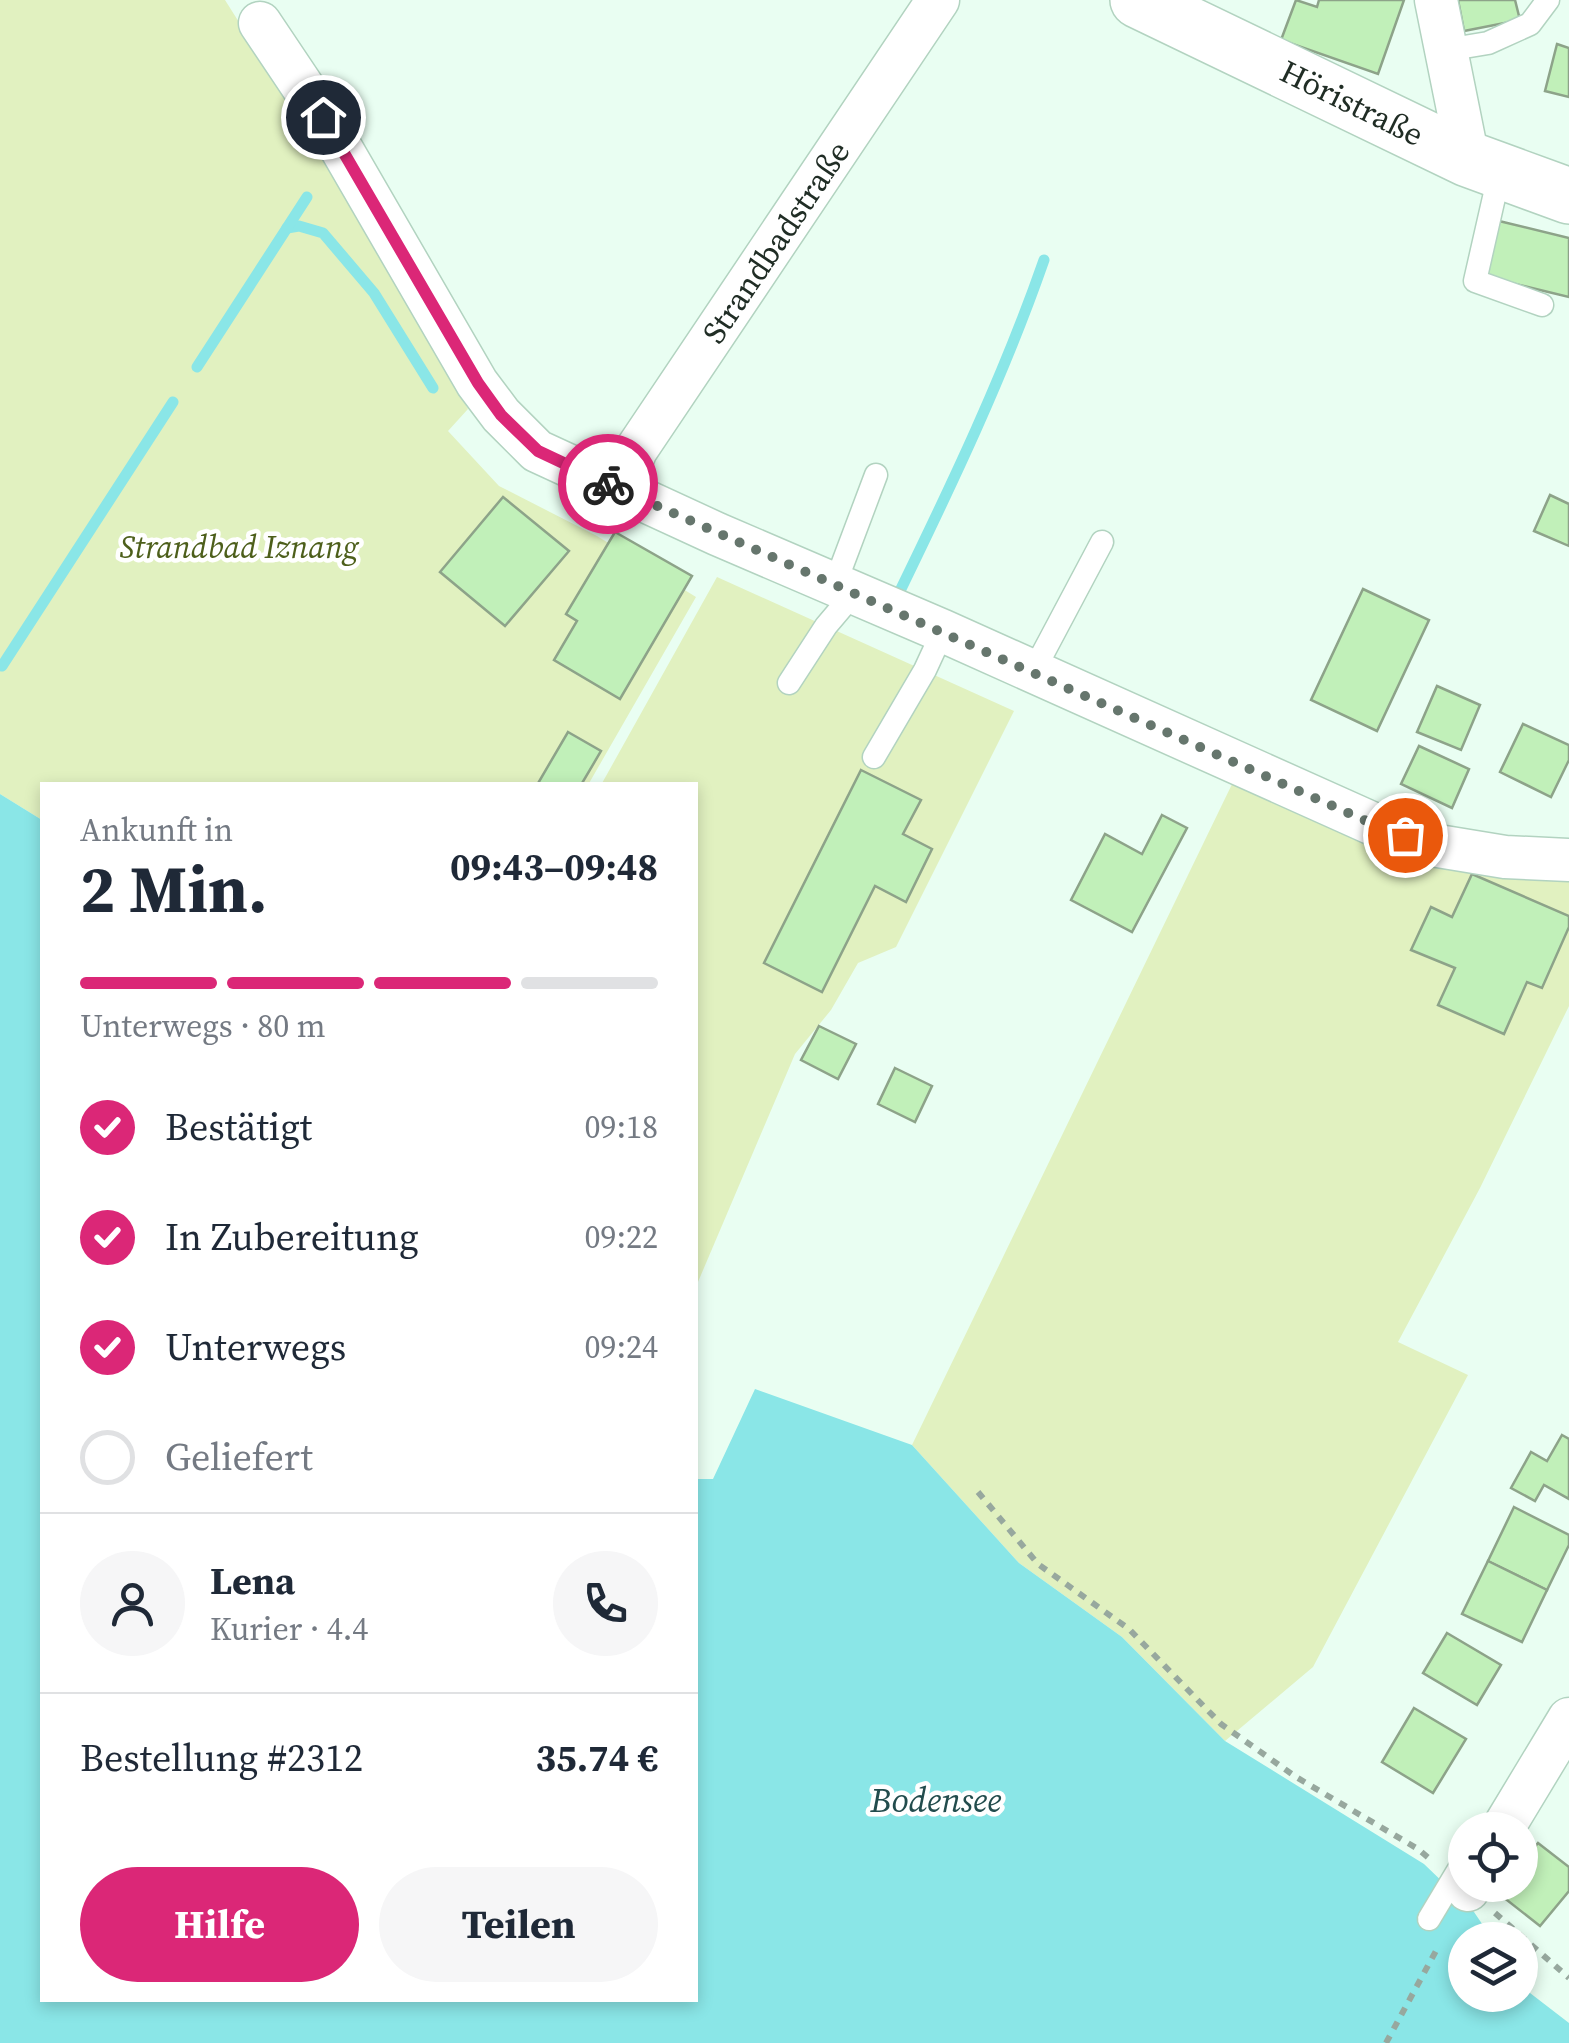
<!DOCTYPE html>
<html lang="de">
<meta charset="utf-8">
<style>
body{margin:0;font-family:"Source Serif 4",serif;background:#f6f6f7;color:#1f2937;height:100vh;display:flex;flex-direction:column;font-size:38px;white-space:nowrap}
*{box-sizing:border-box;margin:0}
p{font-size:32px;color:#747a83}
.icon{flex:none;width:55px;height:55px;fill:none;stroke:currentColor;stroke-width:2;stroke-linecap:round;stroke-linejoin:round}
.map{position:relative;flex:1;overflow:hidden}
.details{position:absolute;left:40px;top:782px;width:658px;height:1220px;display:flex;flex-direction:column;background:#fff;border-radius:0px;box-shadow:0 5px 15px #0003}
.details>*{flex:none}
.buttons{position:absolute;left:1448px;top:1812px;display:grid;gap:20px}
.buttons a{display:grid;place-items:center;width:90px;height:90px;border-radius:50%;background:#fff;box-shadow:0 5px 15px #0003;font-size:50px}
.pin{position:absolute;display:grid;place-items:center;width:85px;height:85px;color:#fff;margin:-42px;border:5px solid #fff;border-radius:50%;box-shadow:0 2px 10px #0007}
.courier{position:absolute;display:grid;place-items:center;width:100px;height:100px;margin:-50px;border:8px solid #db2777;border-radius:50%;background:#fff;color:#222;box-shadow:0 2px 12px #0007}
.head em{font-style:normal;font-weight:700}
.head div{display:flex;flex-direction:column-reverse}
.head{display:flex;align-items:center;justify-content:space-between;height:170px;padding:0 40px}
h1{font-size:65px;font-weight:700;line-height:75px}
.bar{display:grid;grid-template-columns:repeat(4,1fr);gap:15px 10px;align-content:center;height:120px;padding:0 40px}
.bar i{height:12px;border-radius:8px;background:#e0e1e3}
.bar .current{background:#db2777}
.bar p{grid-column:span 4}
.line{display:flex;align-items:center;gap:25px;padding:0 40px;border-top:2px solid #e0e1e3}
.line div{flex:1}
.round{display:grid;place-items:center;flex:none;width:105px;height:105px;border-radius:52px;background:#f6f6f7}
ol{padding:0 40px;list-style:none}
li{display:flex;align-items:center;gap:30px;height:110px}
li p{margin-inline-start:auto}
li .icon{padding:10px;border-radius:50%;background:#db2777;color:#fff;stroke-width:4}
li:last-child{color:#747a83}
li i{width:55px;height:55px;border:5px solid #e0e1e3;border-radius:50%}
.cta{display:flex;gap:20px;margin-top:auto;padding:20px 40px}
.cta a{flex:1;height:115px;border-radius:60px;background:#db2777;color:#fff;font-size:40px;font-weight:700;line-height:115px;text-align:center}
.cta a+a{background:#f6f6f7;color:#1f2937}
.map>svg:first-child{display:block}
</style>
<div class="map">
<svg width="1569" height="2043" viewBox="0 0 1569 2043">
<rect width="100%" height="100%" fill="#e9fef2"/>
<g fill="#e1f1c0">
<polygon points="0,0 225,0 249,38 253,30 468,409 448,431 499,486 597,536 696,597 588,785 42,785 42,820 0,794"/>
<polygon points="717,577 1014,711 896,947 858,963 831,1010 795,1054 695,1289 695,785 601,785"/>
<polygon points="1234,780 1569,869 1569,1006 1480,1188 1398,1342 1468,1375 1313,1667 1225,1741 1122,1637 1019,1563 912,1445"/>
</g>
<polygon fill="#8ae6e7" points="0,794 42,820 42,2000 695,2000 695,1479 713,1479 755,1389 912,1445 1019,1563 1122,1637 1225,1741 1424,1864 1474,1912 1493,1940 1465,1940 1465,1995 1520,1995 1520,1978 1530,1993 1569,2023 1569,2043 0,2043"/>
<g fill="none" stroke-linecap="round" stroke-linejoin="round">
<g stroke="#8ae6e7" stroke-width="11">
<polyline points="287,228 299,226 323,233 374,293 433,388"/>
<polyline points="197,367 307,197"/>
<path d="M899,593C952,484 1004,375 1044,260"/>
<polyline points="2,666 173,402"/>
</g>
</g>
<g fill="#c1f0b9" stroke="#8da389" stroke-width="2.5">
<polygon points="1296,0 1317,7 1319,0 1404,0 1378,74 1281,40"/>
<polygon points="1458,0 1515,0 1520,20 1464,31"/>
<polygon points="1557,44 1569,48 1569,97 1545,91"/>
<polygon points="1499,221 1569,238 1569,297 1486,277"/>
<polygon points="1550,495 1569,504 1569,546 1534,531"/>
<polygon points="503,497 569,551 505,626 440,572"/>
<polygon points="615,532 692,576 620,699 554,660 577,621 566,614"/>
<polygon points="1363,589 1429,620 1377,731 1311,700"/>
<polygon points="1437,686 1480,705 1461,750 1417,732"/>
<polygon points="1523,724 1569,745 1569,760 1551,797 1500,772"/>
<polygon points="568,732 601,751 581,785 537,785"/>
<polygon points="1419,746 1469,769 1452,808 1401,784"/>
<polygon points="861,770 921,800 903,834 932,849 906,902 875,886 822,992 764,963"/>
<polygon points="1162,815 1187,828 1132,932 1071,900 1105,834 1142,854"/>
<polygon points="1472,874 1569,916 1569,927 1542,988 1527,982 1504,1034 1438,1005 1455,968 1411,950 1431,907 1452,917"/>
<polygon points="819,1026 856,1044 838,1079 801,1060"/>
<polygon points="895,1068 932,1086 915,1122 878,1104"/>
<polygon points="1562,1435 1569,1439 1569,1499 1544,1485 1535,1501 1511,1488 1531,1452 1547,1461"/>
<polygon points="1514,1507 1569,1535 1569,1545 1547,1590 1488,1561"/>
<polygon points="1488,1561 1547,1590 1522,1642 1462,1614"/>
<polygon points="1447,1633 1501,1665 1477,1705 1423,1673"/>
<polygon points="1414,1708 1466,1739 1433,1793 1382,1762"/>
<polygon points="1538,1843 1569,1867 1569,1891 1540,1926 1498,1893 1504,1885 1520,1885 1520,1865"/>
</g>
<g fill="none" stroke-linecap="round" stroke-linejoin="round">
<defs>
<g id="service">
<polyline points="1446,50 1488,43 1530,24 1548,0"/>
<polyline points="1500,171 1475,281 1542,305"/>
<polyline points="835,584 876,475"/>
<polyline points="1033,672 1102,542"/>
<polyline points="789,683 826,626 854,593"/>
<polyline points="874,757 925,670 943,631"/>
<polyline points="1429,1919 1465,1859"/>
</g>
<g id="minor">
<polyline points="1436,0 1468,159"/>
<polyline points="260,23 323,117 477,383 501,415 537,451 717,534 943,631 1371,823 1438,846 1505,857 1569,860"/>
<polyline points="620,489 636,450 938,0"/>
<polyline points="1502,1830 1569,1719"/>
<polyline points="1468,1890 1471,1885"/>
</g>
<polyline id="secondary" points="1138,0 1468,159 1569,196"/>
</defs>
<use href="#service" stroke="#b2d3c0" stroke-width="25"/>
<use href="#minor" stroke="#b2d3c0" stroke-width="45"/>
<use href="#secondary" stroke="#b2d3c0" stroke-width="58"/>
<g stroke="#97a89e" stroke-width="6" stroke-dasharray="8 8" stroke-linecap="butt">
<polyline points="978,1492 1038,1564 1129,1629 1221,1724 1296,1777 1418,1849 1431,1860"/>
<polyline points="1495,1913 1569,1978"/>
<polyline points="1386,2043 1437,1949"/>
</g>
<use href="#service" stroke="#fff" stroke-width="22"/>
<use href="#minor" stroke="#fff" stroke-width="42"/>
<use href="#secondary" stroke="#fff" stroke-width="55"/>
</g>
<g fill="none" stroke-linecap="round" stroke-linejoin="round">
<polyline stroke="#66766d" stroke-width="10" stroke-dasharray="0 18" points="608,484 1371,823 1405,835"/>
<polyline stroke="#db2777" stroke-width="12" points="323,117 478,383 501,415 538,451 608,484"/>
</g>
<g text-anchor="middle" stroke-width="9" stroke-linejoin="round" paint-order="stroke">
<g font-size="32" fill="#202d25" stroke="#fff">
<text transform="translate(1352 103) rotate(26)" y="11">Höristraße</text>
<text transform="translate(776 242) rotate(-56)" y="11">Strandbadstraße</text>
</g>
<g font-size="32" font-style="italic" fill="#4d5f1b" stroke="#fff">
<text x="239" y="558">Strandbad Iznang</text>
</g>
<g font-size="35" font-style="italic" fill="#224c4d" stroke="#fff">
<text x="936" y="1812">Bodensee</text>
</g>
</g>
</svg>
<div class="buttons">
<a><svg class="icon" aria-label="locate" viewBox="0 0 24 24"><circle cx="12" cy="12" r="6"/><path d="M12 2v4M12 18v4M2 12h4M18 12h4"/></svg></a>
<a><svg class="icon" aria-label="layers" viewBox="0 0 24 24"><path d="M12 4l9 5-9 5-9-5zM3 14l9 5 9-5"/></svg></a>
</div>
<div class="pin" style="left:1405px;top:835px;background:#ea580c"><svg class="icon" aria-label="bag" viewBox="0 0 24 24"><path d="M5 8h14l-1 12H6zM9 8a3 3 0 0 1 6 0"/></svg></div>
<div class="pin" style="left:323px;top:117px;background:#1f2937"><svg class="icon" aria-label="home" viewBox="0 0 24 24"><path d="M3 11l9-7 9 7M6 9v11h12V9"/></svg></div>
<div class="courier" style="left:608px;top:484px"><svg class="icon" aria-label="bike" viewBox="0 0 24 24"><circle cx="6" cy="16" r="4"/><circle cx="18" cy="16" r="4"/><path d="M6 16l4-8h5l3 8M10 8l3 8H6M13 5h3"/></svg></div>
<section class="details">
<div class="head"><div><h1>2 Min.</h1><p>Ankunft in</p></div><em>09:43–09:48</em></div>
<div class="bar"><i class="current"></i><i class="current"></i><i class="current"></i><i></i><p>Unterwegs · 80 m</p></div>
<ol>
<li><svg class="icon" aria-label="check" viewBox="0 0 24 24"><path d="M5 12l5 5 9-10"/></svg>Bestätigt<p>09:18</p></li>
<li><svg class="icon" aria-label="check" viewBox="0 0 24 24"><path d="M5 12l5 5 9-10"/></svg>In Zubereitung<p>09:22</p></li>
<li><svg class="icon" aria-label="check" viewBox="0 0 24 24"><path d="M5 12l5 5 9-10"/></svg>Unterwegs<p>09:24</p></li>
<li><i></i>Geliefert</li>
</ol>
<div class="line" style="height:180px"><a class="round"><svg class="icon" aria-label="person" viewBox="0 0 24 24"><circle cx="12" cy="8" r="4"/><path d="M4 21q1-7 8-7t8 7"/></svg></a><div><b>Lena</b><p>Kurier · 4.4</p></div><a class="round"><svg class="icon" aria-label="phone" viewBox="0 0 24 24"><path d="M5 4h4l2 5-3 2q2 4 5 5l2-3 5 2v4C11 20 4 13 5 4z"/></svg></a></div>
<div class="line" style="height:130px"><div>Bestellung #2312</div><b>35.74 €</b></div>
<div class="cta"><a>Hilfe</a><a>Teilen</a></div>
</section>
</div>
